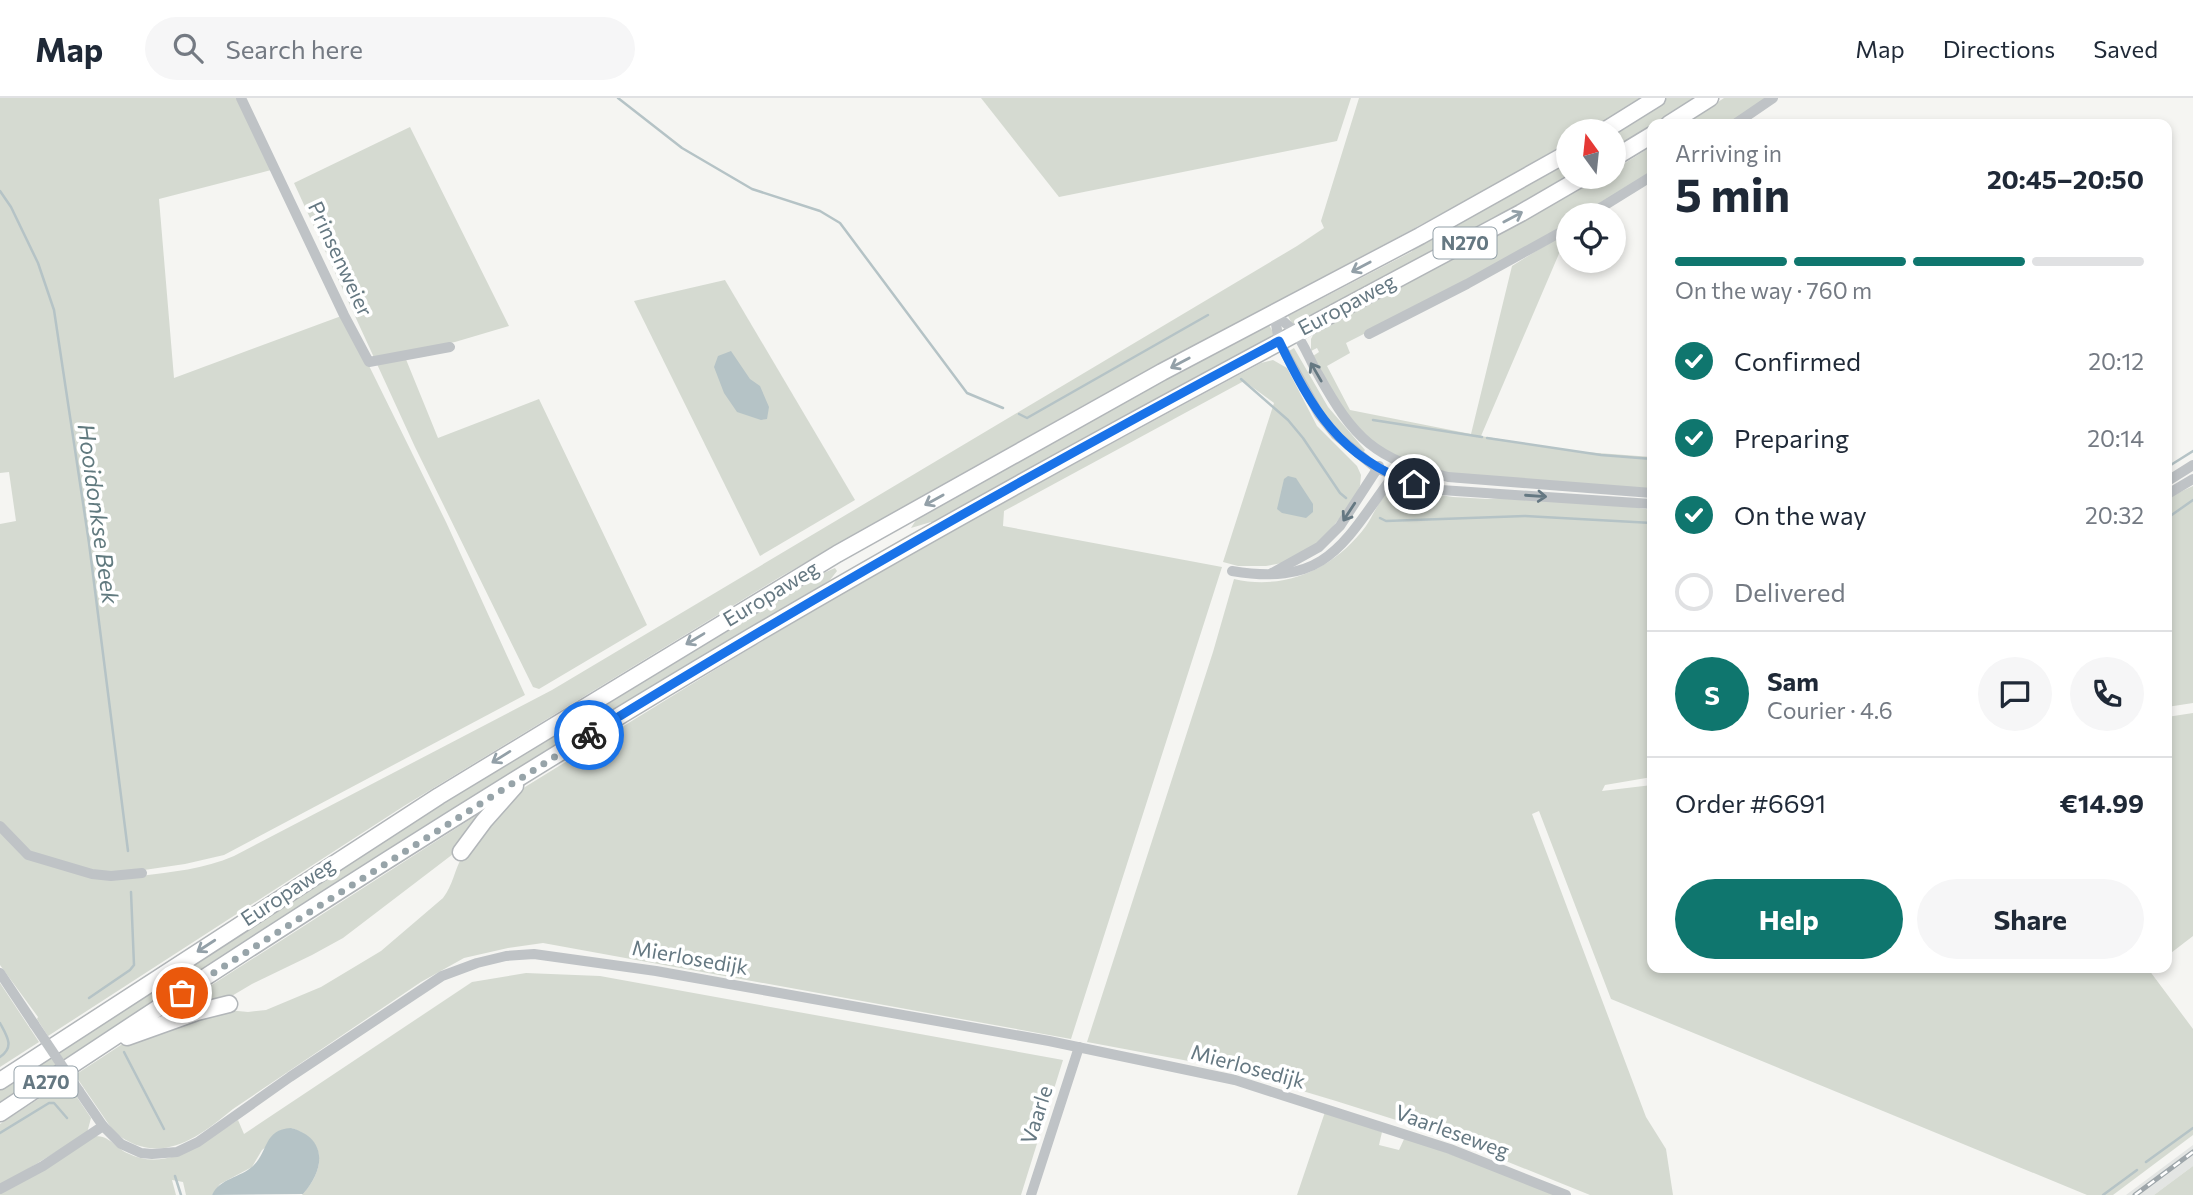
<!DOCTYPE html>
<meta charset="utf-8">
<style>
body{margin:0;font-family:Commissioner,sans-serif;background:#f6f6f7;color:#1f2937;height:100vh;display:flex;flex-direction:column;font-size:26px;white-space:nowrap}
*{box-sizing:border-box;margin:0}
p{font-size:23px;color:#747a83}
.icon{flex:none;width:38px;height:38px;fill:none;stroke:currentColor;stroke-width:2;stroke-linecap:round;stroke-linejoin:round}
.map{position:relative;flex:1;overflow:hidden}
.details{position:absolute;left:1647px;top:21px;width:525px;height:854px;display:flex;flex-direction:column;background:#fff;border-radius:14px;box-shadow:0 4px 10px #0003}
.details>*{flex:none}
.needle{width:46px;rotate:345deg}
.fabs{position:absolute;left:1556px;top:21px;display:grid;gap:14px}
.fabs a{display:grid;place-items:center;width:70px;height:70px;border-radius:50%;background:#fff;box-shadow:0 4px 10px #0003;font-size:35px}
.pin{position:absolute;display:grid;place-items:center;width:60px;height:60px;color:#fff;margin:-30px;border:4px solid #fff;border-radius:50%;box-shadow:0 2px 7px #0007}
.courier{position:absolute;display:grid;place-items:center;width:70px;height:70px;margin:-35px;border:5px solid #1a73e8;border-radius:50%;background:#fff;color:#222;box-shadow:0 2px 9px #0007}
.summary em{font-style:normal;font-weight:700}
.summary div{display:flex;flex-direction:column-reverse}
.summary{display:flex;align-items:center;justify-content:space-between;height:119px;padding:0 28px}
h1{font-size:46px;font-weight:700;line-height:52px}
.bar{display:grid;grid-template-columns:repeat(4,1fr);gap:10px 7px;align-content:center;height:84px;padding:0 28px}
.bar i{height:9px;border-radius:5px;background:#e0e1e3}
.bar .on{background:#0f766e}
.bar p{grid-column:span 4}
.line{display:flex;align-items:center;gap:18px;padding:0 28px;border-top:2px solid #e0e1e3}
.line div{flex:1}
.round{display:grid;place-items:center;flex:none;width:74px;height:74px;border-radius:37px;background:#f6f6f7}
ol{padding:0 28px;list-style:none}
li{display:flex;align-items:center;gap:21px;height:77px}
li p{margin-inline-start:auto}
li .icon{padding:7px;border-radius:50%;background:#0f766e;color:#fff;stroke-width:4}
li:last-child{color:#747a83}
li i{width:38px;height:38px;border:4px solid #e0e1e3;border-radius:50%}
.button{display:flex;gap:14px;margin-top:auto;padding:14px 28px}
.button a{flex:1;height:80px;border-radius:42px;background:#0f766e;color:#fff;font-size:28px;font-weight:700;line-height:80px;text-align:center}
.button a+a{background:#f6f6f7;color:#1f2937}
header{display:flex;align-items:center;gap:42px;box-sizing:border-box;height:98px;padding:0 35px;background:#fff;border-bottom:2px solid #e0e1e3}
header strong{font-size:33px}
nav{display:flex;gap:38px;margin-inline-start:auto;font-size:24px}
.search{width:490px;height:63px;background:#f6f6f7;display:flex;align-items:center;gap:18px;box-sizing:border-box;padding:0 24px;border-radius:38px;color:#747a83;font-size:26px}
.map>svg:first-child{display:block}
</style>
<header>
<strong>Map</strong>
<div class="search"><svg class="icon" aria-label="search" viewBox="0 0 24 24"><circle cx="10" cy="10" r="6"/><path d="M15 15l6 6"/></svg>Search here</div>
<nav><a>Map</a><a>Directions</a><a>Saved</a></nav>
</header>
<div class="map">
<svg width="2193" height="1097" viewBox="0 0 2193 1097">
<rect width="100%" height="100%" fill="#f5f5f2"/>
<polygon fill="#e3e5e3" points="2193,1047 2193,1068 2154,1097 2126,1097"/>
<g fill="#d5dad1">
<path d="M0,0H241L275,71L159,101L174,280L344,217L446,424L525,597L224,757L185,766L144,772L140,778C172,774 204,771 234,758L552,592L1297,148L1324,130L1321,123L1359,0H1642L1587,33H1568V44L1497,86L1084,307L780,479L404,708L48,938L37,921L38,919L0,867V426L16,423L9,374L0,375Z"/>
<polygon points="981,0 1351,0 1337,43 1059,99"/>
<polygon points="1667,0 1699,0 1659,26 1652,26 1652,30 1614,54 1613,33"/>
<polygon points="1724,0 1770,0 1730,26 1685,26"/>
<polygon points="410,29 509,228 455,244 403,254 438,340 539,301 647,527 539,591 533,589 415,349 294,85"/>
<path d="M1652,48V75L1583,117H1568V126L1429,203L1346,245L1350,255L1327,268L1350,312L1471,336L1512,168L1562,137L1561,151L1481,338L1571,353L1652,359V393C1575,388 1424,391 1366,338C1342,316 1328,286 1313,258L1319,254L1317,250L1311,253V241L1314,235L1512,129L1601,79H1614V72Z"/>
<polygon points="1568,60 1568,79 1572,79 1294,229 1288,218 1411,154 1429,139"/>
<polygon points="725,182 855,402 760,458 634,203"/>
<polygon points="1269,227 1276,239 934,426 931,424 911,430 916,422 925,416 1249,233"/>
<polygon points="1294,250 1328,309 1365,352 1363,355 1337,331 1318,307 1289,253"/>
<path d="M1273,262L1287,270L1317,328L1357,368L1361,377L1360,388L1350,407L1319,446L1282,465L1266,468H1238L1223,464L1274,305L1244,283L1004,413L1003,428L1222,469L1071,941L543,845L508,850L464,860L421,884L233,1011C196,1042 158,1069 114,1034L75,977L124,945L228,912L248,914L266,912L321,889L381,853L443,800C453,787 454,773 462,759C474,737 505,705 525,689C634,622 741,554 852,490C987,412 1124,339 1261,265Z"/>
<polygon points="2193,388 2193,605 2167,609 2167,400"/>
<path d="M1395,390L1453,399L1488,401L1514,399L1607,405L1652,412V679L1605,687L1602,693L1652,687V870H2151L2149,872L2193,931V1037L2113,1097H2087L1611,901L1539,713L1532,716L1646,1019L1666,1051L1673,1097H1590L1434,1034L1336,1003L1226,970L1087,944L1213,554L1234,481C1286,493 1335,470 1366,428C1375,415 1380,397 1395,390Z"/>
<polygon points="835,470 837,473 830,482 824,486 825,489 0,1008 0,987 383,738 817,474 819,477"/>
<polygon points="2193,615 2193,838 2167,858 2167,619"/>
<polygon points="494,706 457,753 343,840 312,857 252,886 225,902 154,924"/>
<path d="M526,875L600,878L1063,962L1021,1097H302C325,1072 328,1042 291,1030L262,1052L252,1069L220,1086L212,1097H186L183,1084L172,1082L176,1097H0V1094L94,1038C109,1037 115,1049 127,1055C168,1076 205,1042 238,1022L244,1036L472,884Z"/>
<polygon points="0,885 39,944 0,969"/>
<polygon points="66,983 91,1020 87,1035 0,1088 0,1026"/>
<polygon points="1325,1014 1382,1034 1379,1047 1399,1052 1405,1039 1560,1097 1297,1097"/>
<polygon points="2193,1068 2193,1097 2154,1097"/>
</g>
<g fill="#b5c3c6">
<polygon points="731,253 750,281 760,288 769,309 767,321 761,322 737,314 724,295 714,269 718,258"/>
<polygon points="1288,378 1296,380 1313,406 1313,414 1306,420 1282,415 1277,411 1284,381"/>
<path d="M291,1030C328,1040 325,1072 303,1096L212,1097C220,1080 240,1080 253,1068C269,1053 263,1032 291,1030Z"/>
</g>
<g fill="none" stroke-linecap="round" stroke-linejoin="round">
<g stroke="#b5c3c6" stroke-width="2.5">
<polyline points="618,0 682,50 752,91 820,113 840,125 967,295 1003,310"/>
<polyline points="0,93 11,109 38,165 54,212 89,445 128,753"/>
<polyline points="1241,281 1288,322 1303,340 1340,395 1346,400"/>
<polyline points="1019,316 1027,320 1208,217"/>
<polyline points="1373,322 1482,339"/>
<polyline points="1487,340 1601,357 1652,361"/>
<polyline points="2166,370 2193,353"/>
<polyline points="1380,420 1386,423 1525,418 1652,425"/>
<polyline points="2166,421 2193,402"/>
<polyline points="89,900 130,872 134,867 131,794"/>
<path d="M0,925C7,938 15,949 0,959"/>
<polyline points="124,954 164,1031"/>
<polyline points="0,1035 49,1005 54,1005 67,1020"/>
<polyline points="2146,1064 2193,1030"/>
<polyline points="175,1078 181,1097"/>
<polyline points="2103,1097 2137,1072"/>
</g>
<defs>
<g id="highway">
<polyline points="1669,26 1710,0"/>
<polyline points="1604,33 1657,0"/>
<polyline points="1614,60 1652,37"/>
<polyline points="461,754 484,723 515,688"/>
<polyline points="127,939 197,914 229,906"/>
<polyline points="0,983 439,698 837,456 1162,274 1420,138 1568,55"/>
<path d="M0,1015C246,850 496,690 751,539C1004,390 1262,253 1521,115L1583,79"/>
</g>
</defs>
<use href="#highway" stroke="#b2b6b9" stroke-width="19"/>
<g stroke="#bfc3c6" stroke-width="10">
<polyline points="241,0 344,217 369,264 450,249"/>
<polyline points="1735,26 1773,0"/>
<polyline points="1589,117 1652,78"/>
<polyline points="1274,215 1279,243 1289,262 1319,316 1336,337 1376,370 1414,386 1441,392 1652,406"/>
<path d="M1274,215C1280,221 1288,227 1294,233C1304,245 1310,263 1318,276C1354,341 1374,361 1448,379L1652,395"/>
<polyline points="1369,236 1467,186 1568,130"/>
<polyline points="2166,384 2193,367"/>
<polyline points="2166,397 2193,381"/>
<path d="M1232,473C1327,489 1343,446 1393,378V374"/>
<polyline points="1272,475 1319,449 1340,428 1379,368"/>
<polyline points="0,728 28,757 92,776 111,778 142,775"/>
<polyline points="0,875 34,926"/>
<polyline points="79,993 103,1028 121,1046 141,1055 152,1056 177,1054 198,1044 290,979 442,878 477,865 506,858 534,856 656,873 1049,943 1235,982 1450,1051 1566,1097"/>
<polyline points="0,1091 43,1068 103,1028"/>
<polyline points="1031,1097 1079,949"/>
</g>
<use href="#highway" stroke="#fff" stroke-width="16"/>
<defs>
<polyline id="rail" points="2135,1097 2193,1054"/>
</defs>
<use href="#rail" stroke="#9ea6aa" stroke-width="5"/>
<use href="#rail" stroke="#fff" stroke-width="2.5" stroke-dasharray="8" stroke-linecap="butt"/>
<polyline stroke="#bfc3c6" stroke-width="10" points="34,926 79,993"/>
</g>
<defs><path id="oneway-shaft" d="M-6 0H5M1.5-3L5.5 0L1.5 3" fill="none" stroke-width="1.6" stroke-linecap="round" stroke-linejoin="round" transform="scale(1.75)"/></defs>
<g stroke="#93a0a8">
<use href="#oneway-shaft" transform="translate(1513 119) rotate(-28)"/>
<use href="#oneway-shaft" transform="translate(1361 169) rotate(152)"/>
<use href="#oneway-shaft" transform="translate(1180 265) rotate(152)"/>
<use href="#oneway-shaft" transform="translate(934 402) rotate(151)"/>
<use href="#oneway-shaft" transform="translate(695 541) rotate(149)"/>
<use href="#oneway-shaft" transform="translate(501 659) rotate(148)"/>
<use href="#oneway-shaft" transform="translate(206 848) rotate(147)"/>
</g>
<g stroke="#657882">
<use href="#oneway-shaft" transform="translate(1316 274) rotate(-120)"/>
<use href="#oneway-shaft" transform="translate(1536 398) rotate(4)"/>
<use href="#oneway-shaft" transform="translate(1349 414) rotate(123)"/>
</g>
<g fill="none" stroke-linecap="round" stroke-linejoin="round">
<polyline stroke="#97a4a9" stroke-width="7" stroke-dasharray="0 12.6" points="182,895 589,637"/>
<path stroke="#1a73e8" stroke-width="9" d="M589,637C814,498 1046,367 1279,243C1312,311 1339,359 1414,386"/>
</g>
<g text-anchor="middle" stroke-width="7" stroke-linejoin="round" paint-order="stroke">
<g fill="#fff" stroke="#93a0a8" stroke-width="2">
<rect x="1433.5" y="129.5" width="63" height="31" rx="5"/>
<rect x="14.5" y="968.5" width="63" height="31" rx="5"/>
</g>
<g font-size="19" font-weight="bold" fill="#657882">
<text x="1465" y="152">N270</text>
<text x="46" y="991">A270</text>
</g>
<g font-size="21" fill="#657882" stroke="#fff">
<text transform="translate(340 161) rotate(65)" y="7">Prinsenweier</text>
<text transform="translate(1347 207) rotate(-28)" y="7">Europaweg</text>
<text transform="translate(771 496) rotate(-31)" y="7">Europaweg</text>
<text transform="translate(288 794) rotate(-33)" y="7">Europaweg</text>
<text transform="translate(690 860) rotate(10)" y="7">Mierlosedijk</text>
<text transform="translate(1248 969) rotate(15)" y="7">Mierlosedijk</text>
<text transform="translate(1037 1017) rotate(-72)" y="7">Vaarle</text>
<text transform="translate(1452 1034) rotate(20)" y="7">Vaarleseweg</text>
</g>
<g font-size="23" font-style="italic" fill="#617a7f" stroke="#fff">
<text transform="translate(98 416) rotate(82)" y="8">Hooidonkse Beek</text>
</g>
</g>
</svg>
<div class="fabs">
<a><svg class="needle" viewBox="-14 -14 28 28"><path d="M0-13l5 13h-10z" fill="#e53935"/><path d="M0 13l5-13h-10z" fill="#747a83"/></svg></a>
<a><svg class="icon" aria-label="locate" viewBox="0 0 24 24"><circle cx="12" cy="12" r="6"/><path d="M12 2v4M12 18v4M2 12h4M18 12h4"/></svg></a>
</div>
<div class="pin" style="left:182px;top:895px;background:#ea580c"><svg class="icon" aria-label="bag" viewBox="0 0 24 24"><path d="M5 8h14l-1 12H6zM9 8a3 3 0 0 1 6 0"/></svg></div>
<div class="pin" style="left:1414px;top:386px;background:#1f2937"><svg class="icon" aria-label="home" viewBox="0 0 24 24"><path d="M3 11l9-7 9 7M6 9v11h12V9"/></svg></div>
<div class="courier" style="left:589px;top:637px"><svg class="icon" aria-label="bike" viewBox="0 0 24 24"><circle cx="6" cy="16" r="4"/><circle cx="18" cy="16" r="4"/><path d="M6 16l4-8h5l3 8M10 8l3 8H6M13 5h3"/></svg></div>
<section class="details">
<div class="summary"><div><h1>5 min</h1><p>Arriving in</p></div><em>20:45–20:50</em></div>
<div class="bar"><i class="on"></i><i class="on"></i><i class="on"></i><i></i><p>On the way · 760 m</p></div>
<ol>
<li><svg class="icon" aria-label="check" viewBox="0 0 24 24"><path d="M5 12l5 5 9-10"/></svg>Confirmed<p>20:12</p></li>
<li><svg class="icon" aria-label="check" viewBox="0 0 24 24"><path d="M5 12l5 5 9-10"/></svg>Preparing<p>20:14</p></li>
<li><svg class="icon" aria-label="check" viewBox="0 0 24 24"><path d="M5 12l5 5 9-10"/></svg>On the way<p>20:32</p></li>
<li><i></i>Delivered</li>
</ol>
<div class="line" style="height:126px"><b class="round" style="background:#0f766e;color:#fff">S</b><div><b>Sam</b><p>Courier · 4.6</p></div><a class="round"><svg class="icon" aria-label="chat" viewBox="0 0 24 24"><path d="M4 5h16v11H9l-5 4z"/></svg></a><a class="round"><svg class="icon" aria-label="phone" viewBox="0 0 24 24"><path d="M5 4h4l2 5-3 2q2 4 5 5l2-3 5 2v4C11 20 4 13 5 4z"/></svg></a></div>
<div class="line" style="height:91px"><div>Order #6691</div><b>€14.99</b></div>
<div class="button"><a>Help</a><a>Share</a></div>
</section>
</div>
